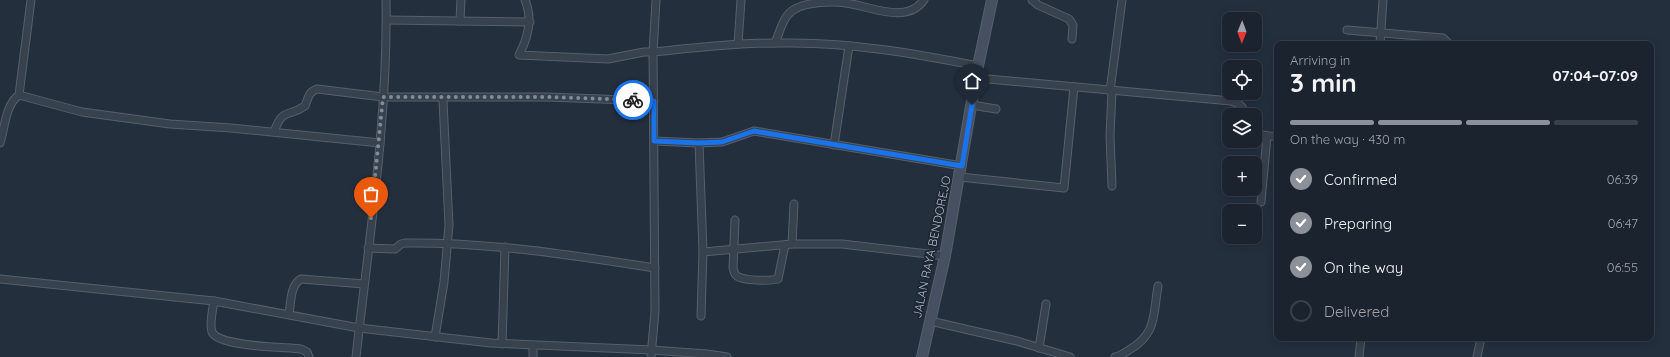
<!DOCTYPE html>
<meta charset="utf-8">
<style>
body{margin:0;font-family:Quicksand,sans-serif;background:#282f3a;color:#f1f3f6;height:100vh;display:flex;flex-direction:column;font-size:15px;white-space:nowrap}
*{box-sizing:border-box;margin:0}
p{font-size:13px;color:#a0a4aa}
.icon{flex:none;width:22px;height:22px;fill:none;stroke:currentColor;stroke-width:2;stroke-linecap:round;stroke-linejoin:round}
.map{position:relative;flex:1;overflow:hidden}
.drawer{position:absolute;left:1274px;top:41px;width:380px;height:300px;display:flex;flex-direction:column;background:#1b232e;border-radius:8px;box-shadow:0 2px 10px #0003,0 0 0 1px #39404a}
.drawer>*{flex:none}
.needle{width:26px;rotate:181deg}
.buttons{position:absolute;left:1222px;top:12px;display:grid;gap:8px}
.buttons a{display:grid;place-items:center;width:40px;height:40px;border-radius:8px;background:#1b232e;box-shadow:0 2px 10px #0003,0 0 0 1px #39404a;font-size:20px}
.pin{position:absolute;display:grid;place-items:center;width:34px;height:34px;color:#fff;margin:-41px -17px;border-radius:50% 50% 50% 0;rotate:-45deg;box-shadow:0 0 4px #0007}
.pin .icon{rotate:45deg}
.courier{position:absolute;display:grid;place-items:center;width:40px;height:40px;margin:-20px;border:3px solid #1a73e8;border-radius:50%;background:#fff;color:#222;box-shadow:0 1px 5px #0007}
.head em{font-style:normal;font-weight:700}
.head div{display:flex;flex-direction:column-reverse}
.head{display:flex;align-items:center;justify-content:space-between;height:68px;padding:0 16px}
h1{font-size:26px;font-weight:700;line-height:30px}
.bar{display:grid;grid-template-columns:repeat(4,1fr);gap:6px 4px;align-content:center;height:48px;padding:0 16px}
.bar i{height:5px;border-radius:3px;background:#39404a}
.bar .current{background:#8c9099}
.bar p{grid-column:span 4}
ol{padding:0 16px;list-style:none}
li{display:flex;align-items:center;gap:12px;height:44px}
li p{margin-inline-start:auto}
li .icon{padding:4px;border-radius:50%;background:#8c9099;color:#fff;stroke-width:4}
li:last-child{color:#a0a4aa}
li i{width:22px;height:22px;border:2px solid #39404a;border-radius:50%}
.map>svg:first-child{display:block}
</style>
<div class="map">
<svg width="1670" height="357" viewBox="0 0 1670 357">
<rect width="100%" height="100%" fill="#242f3e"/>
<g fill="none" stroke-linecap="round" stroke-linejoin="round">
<defs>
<g id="minor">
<path d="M525,0C533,19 528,38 519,55L608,59L644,52H653L656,0"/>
<polyline points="1032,0 1038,5 1069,19 1073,25 1072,39"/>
<polyline points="387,20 530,22"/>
<polyline points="460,21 461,0"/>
<polyline points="1347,30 1443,38 1449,44"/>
<path d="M775,43C780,32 783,15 795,9C807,2 832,1 846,3C870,6 906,25 924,0"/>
<polyline points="738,44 741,0"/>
<polyline points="1380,44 1383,0"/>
<path d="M977,78L1231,101C1240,104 1244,106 1244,115"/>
<polyline points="1110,91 1122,0"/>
<polyline points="19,95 82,112 170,124 231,128 380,143"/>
<polyline points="972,105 996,109"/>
<path d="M274,132C283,107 287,118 305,106C308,99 308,92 317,89L383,97H547L654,101"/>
<polyline points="1255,134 1277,137"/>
<polyline points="654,141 699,143 722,142 754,131 962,166"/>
<path d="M0,143C5,128 5,105 19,95L31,0"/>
<polyline points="699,143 703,252"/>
<polyline points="834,145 849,46"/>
<polyline points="960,177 1064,188 1074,87"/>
<polyline points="1112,186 1110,136 1112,91"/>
<polyline points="1261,202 1267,136"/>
<path d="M735,220L733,268C734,271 734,274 737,276C743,281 770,281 778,279L785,245"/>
<polyline points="792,244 794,204"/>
<path d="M368,248L395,249L401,244L405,243C489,242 572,255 655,268"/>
<polyline points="0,279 214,301 359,328 491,343 652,350 707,354 727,357"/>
<path d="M214,301C213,309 209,324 212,332C219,347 284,347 301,349L307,352L309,357"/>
<path d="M289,314C291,303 290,285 301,279L364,284"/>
<polyline points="701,316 703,252 792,244 842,244 945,256"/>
<polyline points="930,321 1017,341 1070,357"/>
<polyline points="435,337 444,282 449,225 443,101 441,97"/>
<polyline points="502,344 505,247"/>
<polyline points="1039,348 1046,304"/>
<path d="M356,357C369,239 388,119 386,0"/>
<polyline points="533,357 533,346"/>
<path d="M651,357L655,311L653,52C700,47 746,42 792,43C855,43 917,54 978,66"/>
<path d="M1115,357C1120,356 1124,353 1129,350C1157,334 1153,315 1158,286"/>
<polyline points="1359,357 1361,338"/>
<polyline points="1477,357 1481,338"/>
</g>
<polyline id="secondary" points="922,357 945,256 978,66 992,0"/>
</defs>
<use href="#minor" stroke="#565f6c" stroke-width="9"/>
<use href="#secondary" stroke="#565f6c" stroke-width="12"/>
<use href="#minor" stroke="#38414e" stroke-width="7"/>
<use href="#secondary" stroke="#465061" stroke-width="10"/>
</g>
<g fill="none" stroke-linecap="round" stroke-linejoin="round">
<polyline stroke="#828b98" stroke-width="4" stroke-dasharray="0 7.2" points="371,218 383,97 547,97 633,100"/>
<polyline stroke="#1a73e8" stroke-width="5" points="633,100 654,101 654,141 699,143 722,142 754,131 962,166 972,105"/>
</g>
<g text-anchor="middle" stroke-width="3.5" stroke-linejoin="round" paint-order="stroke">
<g font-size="12" fill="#b4bcc9" stroke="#1d2633">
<text transform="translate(932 247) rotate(-78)" y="4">JALAN RAYA BENDOREJO</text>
</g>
</g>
</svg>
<div class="buttons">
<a><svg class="needle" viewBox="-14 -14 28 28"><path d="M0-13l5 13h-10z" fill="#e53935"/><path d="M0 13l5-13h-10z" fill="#a0a4aa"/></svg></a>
<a><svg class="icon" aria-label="locate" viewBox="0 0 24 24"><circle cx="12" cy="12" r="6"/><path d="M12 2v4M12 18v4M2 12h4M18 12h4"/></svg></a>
<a><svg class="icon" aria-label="layers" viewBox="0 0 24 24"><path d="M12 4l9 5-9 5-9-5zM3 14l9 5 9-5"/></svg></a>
<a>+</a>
<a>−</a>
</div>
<div class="pin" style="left:371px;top:218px;background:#ea580c"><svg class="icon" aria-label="bag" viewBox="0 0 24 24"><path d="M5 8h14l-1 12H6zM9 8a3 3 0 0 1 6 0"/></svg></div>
<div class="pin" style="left:972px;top:105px;background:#1f2937"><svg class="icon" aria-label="home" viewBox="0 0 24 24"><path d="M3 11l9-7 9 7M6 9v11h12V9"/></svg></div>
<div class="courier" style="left:633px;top:100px"><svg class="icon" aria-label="bike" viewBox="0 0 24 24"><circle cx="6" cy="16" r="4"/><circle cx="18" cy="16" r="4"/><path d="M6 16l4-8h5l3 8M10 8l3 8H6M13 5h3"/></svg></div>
<section class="drawer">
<div class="head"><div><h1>3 min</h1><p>Arriving in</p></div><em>07:04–07:09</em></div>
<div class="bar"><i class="current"></i><i class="current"></i><i class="current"></i><i></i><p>On the way · 430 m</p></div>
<ol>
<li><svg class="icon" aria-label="check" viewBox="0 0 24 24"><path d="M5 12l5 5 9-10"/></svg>Confirmed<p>06:39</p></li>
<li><svg class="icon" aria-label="check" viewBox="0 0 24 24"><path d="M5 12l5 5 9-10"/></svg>Preparing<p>06:47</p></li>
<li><svg class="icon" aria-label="check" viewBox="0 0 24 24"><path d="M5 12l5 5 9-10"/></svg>On the way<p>06:55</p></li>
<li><i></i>Delivered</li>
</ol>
</section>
</div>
